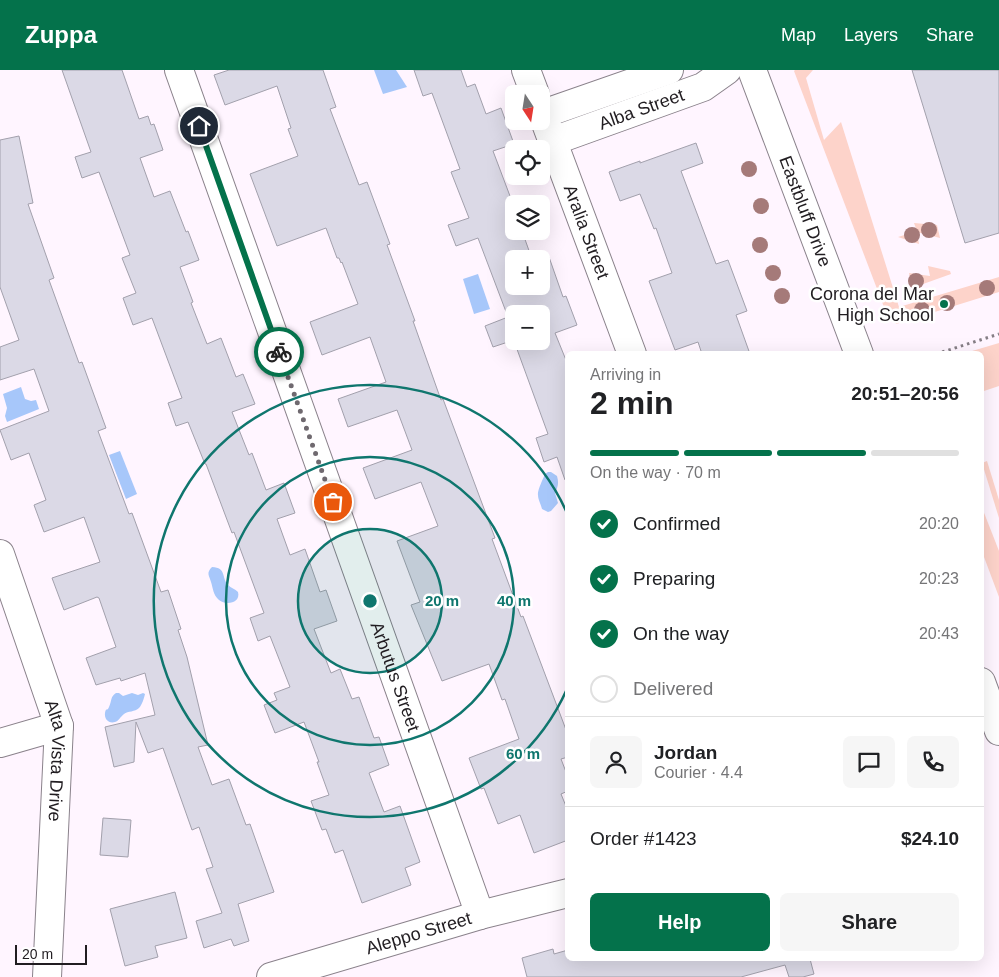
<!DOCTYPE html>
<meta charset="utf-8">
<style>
body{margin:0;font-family:Arial,sans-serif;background:#f6f6f6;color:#202124;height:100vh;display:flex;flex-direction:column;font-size:19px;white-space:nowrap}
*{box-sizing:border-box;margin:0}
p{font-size:16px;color:#757577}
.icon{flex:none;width:28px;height:28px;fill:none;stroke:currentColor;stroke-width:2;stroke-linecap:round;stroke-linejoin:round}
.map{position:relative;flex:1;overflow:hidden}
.side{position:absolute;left:565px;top:281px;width:419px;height:610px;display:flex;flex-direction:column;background:#fff;border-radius:8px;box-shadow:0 5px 20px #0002}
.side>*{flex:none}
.needle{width:32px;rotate:168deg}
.tools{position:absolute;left:505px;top:15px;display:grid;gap:10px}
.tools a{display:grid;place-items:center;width:45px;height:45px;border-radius:8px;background:#fff;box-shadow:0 5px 20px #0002;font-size:25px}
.scale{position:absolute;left:15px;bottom:12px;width:72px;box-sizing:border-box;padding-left:5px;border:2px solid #211d21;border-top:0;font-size:14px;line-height:18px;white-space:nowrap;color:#211d21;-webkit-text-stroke:4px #fff;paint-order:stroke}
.pin{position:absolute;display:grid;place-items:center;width:42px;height:42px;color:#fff;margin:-21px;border:2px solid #fff;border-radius:50%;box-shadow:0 1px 5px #0007}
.courier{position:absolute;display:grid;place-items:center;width:50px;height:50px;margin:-25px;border:4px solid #04724b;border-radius:50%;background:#fff;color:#222;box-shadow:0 1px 6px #0007}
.head em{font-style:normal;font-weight:800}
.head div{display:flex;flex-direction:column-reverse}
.head{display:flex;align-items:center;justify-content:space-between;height:85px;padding:0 25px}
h1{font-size:32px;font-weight:800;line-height:38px}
.bar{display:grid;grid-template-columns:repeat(4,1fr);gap:8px 5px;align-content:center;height:60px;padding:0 25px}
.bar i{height:6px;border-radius:4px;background:#e0e0e0}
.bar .current{background:#04724b}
.bar p{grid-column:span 4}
.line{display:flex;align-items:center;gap:12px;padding:0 25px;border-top:1px solid #e0e0e0}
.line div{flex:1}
.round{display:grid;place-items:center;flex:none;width:52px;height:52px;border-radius:8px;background:#f6f6f6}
ol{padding:0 25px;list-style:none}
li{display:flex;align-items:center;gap:15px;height:55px}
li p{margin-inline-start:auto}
li .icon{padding:5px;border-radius:50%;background:#04724b;color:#fff;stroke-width:4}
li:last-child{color:#757577}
li i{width:28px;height:28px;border:2px solid #e0e0e0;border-radius:50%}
.cta{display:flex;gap:10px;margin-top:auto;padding:10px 25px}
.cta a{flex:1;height:58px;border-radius:8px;background:#04724b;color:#fff;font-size:20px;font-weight:800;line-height:58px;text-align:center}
.cta a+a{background:#f6f6f6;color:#202124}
header{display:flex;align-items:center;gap:30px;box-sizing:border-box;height:70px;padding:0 25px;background:#04724b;color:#fff}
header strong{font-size:24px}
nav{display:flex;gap:28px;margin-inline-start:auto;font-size:18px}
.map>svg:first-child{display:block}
</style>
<header>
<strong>Zuppa</strong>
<nav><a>Map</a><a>Layers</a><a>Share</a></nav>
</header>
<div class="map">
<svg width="999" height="907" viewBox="0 0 999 907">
<rect width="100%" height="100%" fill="#fff5ff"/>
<g fill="#fdd3ca">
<polygon points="795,0 813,0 806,8 824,70 841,52 899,237 999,207 999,222 896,254 892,247 887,245 794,1"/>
<polygon points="914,153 937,155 940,168 917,162 919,174 898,167 917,161"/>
<polygon points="928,196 950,201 951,204 912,218 909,203 930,206"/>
<polygon points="999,273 999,316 981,322 981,284 962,284"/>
<polygon points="987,391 999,430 999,448 982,393"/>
<polygon points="981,435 999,481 999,527 981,479"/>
</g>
<g fill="#a7c7fa">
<polygon points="374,0 396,0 407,17 383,24"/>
<polygon points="478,204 490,239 474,244 463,209"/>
<polygon points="21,317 25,329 31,331 36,330 39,339 7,352 5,346 7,338 3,324"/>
<polygon points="120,381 137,424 126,429 109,385"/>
<path d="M548,402H551L557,406C559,413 558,417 555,423L558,433L551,441L548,442L542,439C541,434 538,430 538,425C537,421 543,409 545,404Z"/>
<path d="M212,497C227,498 221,507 228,515C231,518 235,519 238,522C241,533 226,536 219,530C213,525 213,518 211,512C209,505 206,503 212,497Z"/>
<path d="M116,623H119L123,626L132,623L138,625L143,623L145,624C144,628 142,635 139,638C135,642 128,641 124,644C120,647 119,651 115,652C109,654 104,649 105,643C106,637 107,642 109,637C112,631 110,627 116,623Z"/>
</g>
<g fill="#dbd9e6" stroke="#a2a0ac">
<polygon points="62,0 122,0 139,49 148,46 151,55 154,54 163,80 140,88 154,127 170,121 186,162 188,161 199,190 180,197 193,232 191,233 207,274 221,268 236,307 243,304 255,334 232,342 249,385 252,383 266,420 284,413 295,443 277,449 290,485 305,479 320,522 326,520 337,551 314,559 331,603 340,599 352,629 359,627 374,668 379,667 389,695 369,703 384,742 400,736 420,792 405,798 411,815 362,833 343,780 335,783 326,759 322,760 311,731 329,725 317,692 319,692 304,652 275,663 264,635 277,630 274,623 290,617 270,566 258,571 250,548 264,543 234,462 232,463 206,394 205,394 188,352 176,356 168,333 182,328 152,248 133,255 123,228 136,223 122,188 130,185 99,102 82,108 75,87 91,82"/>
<polygon points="229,0 323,0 336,37 330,39 359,115 367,112 390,174 387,175 415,251 413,251 441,330 443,329 495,468 492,469 521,547 523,546 568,665 568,687 561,689 568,707 568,721 561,724 568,741 568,770 534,783 520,745 498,754 484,718 481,719 469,688 519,669 505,629 502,630 489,594 442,611 411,535 420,532 397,471 438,456 421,412 375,429 363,398 412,380 397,340 348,357 338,329 386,312 370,267 322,285 310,252 358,234 342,192 341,193 339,188 337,188 326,158 277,176 250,104 298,86 288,59 291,58 277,16 225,35 214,5"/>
<polygon points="414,0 461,0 467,17 475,14 486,44 501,38 514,74 493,81 513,134 512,134 514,139 514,161 522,161 532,189 514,189 514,216 541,216 541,190 549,187 563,227 566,226 577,255 555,263 568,295 568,410 565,410 557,387 544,392 536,368 548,364 514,271 541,271 541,244 514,244 514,270 493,277 485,256 508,247 478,168 456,176 448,155 469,148 451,102 460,99 432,23 423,26"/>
<polygon points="912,0 999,0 999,163 965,173"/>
<polygon points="19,66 33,133 28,134 54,208 49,210 79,293 82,292 106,358 98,361 129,444 132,443 161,522 168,520 181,559 178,560 187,587 208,675 198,677 212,715 229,709 246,755 250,754 274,822 238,834 249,871 234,876 231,869 204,878 196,851 222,843 206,799 213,797 199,757 192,760 163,678 148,683 136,652 134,692 114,697 105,657 155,645 145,603 121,611 120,608 96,615 86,588 116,577 99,528 97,527 64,540 52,508 100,492 84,447 44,462 34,435 46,430 29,383 11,390 0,360 49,341 34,299 0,310 0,277 19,270 0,217 0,70"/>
<polygon points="696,73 703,93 681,101 716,194 728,190 747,241 736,245 750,284 702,284 698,272 675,280 649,211 672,203 656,158 654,159 640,124 620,131 609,102 640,91 640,93"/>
<polygon points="103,748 131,750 128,787 100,785"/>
<polygon points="175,822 187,868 155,876 158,887 125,896 110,839"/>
<polygon points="553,879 554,884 568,880 568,889 810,889 814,904 803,907 789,907 785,895 741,907 527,907 522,888"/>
</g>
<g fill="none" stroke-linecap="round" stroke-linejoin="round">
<defs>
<g id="minor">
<path id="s1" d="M179,0L480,845"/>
<polyline points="526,0 535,24"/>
<path id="s2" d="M541,40L632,284"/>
<polyline points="543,44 669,0"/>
<path id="s3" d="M553,71L703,17L727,0"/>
<path id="s4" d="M0,484L59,656L47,907"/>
<polyline points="0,673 59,656"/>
<path id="s5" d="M271,907L480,845L568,823"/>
</g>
<g id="major">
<path id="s6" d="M752,0L859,284"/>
<polyline points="981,612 999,661"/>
</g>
</defs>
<use href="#minor" stroke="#8a828b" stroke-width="30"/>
<use href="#major" stroke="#8a828b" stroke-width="30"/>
<polyline stroke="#857e85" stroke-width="3" stroke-dasharray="2.5 4" stroke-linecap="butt" points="936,284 999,264"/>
<use href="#minor" stroke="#fff" stroke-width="28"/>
<use href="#major" stroke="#fff" stroke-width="28"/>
</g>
<g fill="#a57a79">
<circle cx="749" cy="99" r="8"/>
<circle cx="761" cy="136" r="8"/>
<circle cx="929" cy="160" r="8"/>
<circle cx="912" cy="165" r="8"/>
<circle cx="760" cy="175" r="8"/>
<circle cx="773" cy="203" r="8"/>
<circle cx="916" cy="211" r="8"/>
<circle cx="987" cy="218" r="8"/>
<circle cx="782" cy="226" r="8"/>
<circle cx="947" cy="233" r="8"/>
<circle cx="922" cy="240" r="8"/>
</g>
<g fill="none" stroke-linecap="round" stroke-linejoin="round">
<polyline stroke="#6f696f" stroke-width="5" stroke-dasharray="0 9" points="279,282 333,432"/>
<polyline stroke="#04724b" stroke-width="6" points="199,56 279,282"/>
</g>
<circle cx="370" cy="531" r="72" fill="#0f766e" fill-opacity=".12"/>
<g fill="none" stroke="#0f766e" stroke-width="2.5">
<circle cx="370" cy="531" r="72"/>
<circle cx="370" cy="531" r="144"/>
<path d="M567 619A216 216 0 1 1 567 443"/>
</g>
<circle fill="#04724b" stroke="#fff" stroke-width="2" cx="944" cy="234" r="5"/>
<g text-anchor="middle" stroke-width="5" stroke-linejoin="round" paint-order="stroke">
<g font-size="18" fill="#211d21" stroke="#fff">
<text dy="6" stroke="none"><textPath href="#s3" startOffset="94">Alba Street</textPath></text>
<text dy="6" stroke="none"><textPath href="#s6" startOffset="151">Eastbluff Drive</textPath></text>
<text dy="6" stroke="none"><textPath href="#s2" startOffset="130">Aralia Street</textPath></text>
<text dy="6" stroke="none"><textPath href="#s1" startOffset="644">Arbutus Street</textPath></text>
<text dy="6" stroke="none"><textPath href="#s4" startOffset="216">Alta Vista Drive</textPath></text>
<text dy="6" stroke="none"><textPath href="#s5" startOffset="154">Aleppo Street</textPath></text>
</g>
<g font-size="18" fill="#211d21" stroke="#fff" text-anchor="end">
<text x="934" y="230">Corona del Mar<tspan x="934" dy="21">High School</tspan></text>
</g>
</g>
<circle cx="370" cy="531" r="8" fill="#0f766e" stroke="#fff" stroke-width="2.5"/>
<g font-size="15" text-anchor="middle" font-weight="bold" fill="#0f766e" stroke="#fff" stroke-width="5" stroke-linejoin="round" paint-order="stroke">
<text x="442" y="536">20 m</text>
<text x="514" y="536">40 m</text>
<text x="523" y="689">60 m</text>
</g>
</svg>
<div class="tools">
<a><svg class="needle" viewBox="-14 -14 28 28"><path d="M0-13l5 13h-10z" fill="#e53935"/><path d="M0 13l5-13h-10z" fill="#757577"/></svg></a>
<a><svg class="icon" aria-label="locate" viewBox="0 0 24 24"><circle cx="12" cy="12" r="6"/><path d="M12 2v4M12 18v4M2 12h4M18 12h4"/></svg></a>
<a><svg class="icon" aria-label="layers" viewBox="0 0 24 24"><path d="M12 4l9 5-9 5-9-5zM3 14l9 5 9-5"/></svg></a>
<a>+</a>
<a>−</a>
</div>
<div class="scale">20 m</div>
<div class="pin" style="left:333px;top:432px;background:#ea580c"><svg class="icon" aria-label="bag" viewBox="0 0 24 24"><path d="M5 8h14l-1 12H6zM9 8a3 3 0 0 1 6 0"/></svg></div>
<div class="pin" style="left:199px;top:56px;background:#1f2937"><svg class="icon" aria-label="home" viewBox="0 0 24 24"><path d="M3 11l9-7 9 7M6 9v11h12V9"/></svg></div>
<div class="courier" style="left:279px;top:282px"><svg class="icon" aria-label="bike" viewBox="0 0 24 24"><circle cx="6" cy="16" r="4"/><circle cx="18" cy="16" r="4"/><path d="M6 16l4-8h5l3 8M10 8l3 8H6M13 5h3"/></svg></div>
<section class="side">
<div class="head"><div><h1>2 min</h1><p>Arriving in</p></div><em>20:51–20:56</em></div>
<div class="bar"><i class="current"></i><i class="current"></i><i class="current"></i><i></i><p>On the way · 70 m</p></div>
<ol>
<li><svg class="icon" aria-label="check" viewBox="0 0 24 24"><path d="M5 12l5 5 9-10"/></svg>Confirmed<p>20:20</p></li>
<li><svg class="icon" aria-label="check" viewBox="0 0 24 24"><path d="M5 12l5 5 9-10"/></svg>Preparing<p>20:23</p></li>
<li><svg class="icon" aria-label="check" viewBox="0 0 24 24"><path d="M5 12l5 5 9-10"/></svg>On the way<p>20:43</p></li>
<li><i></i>Delivered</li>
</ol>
<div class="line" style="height:90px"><a class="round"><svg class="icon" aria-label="person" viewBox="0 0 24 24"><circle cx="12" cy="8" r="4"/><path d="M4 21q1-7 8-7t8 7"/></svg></a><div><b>Jordan</b><p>Courier · 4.4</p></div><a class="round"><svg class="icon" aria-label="chat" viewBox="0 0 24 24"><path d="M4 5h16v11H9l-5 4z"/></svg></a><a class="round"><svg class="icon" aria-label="phone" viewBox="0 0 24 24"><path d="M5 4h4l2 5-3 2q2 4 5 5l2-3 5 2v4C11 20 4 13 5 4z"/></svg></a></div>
<div class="line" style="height:65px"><div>Order #1423</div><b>$24.10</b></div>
<div class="cta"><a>Help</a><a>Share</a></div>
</section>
</div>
